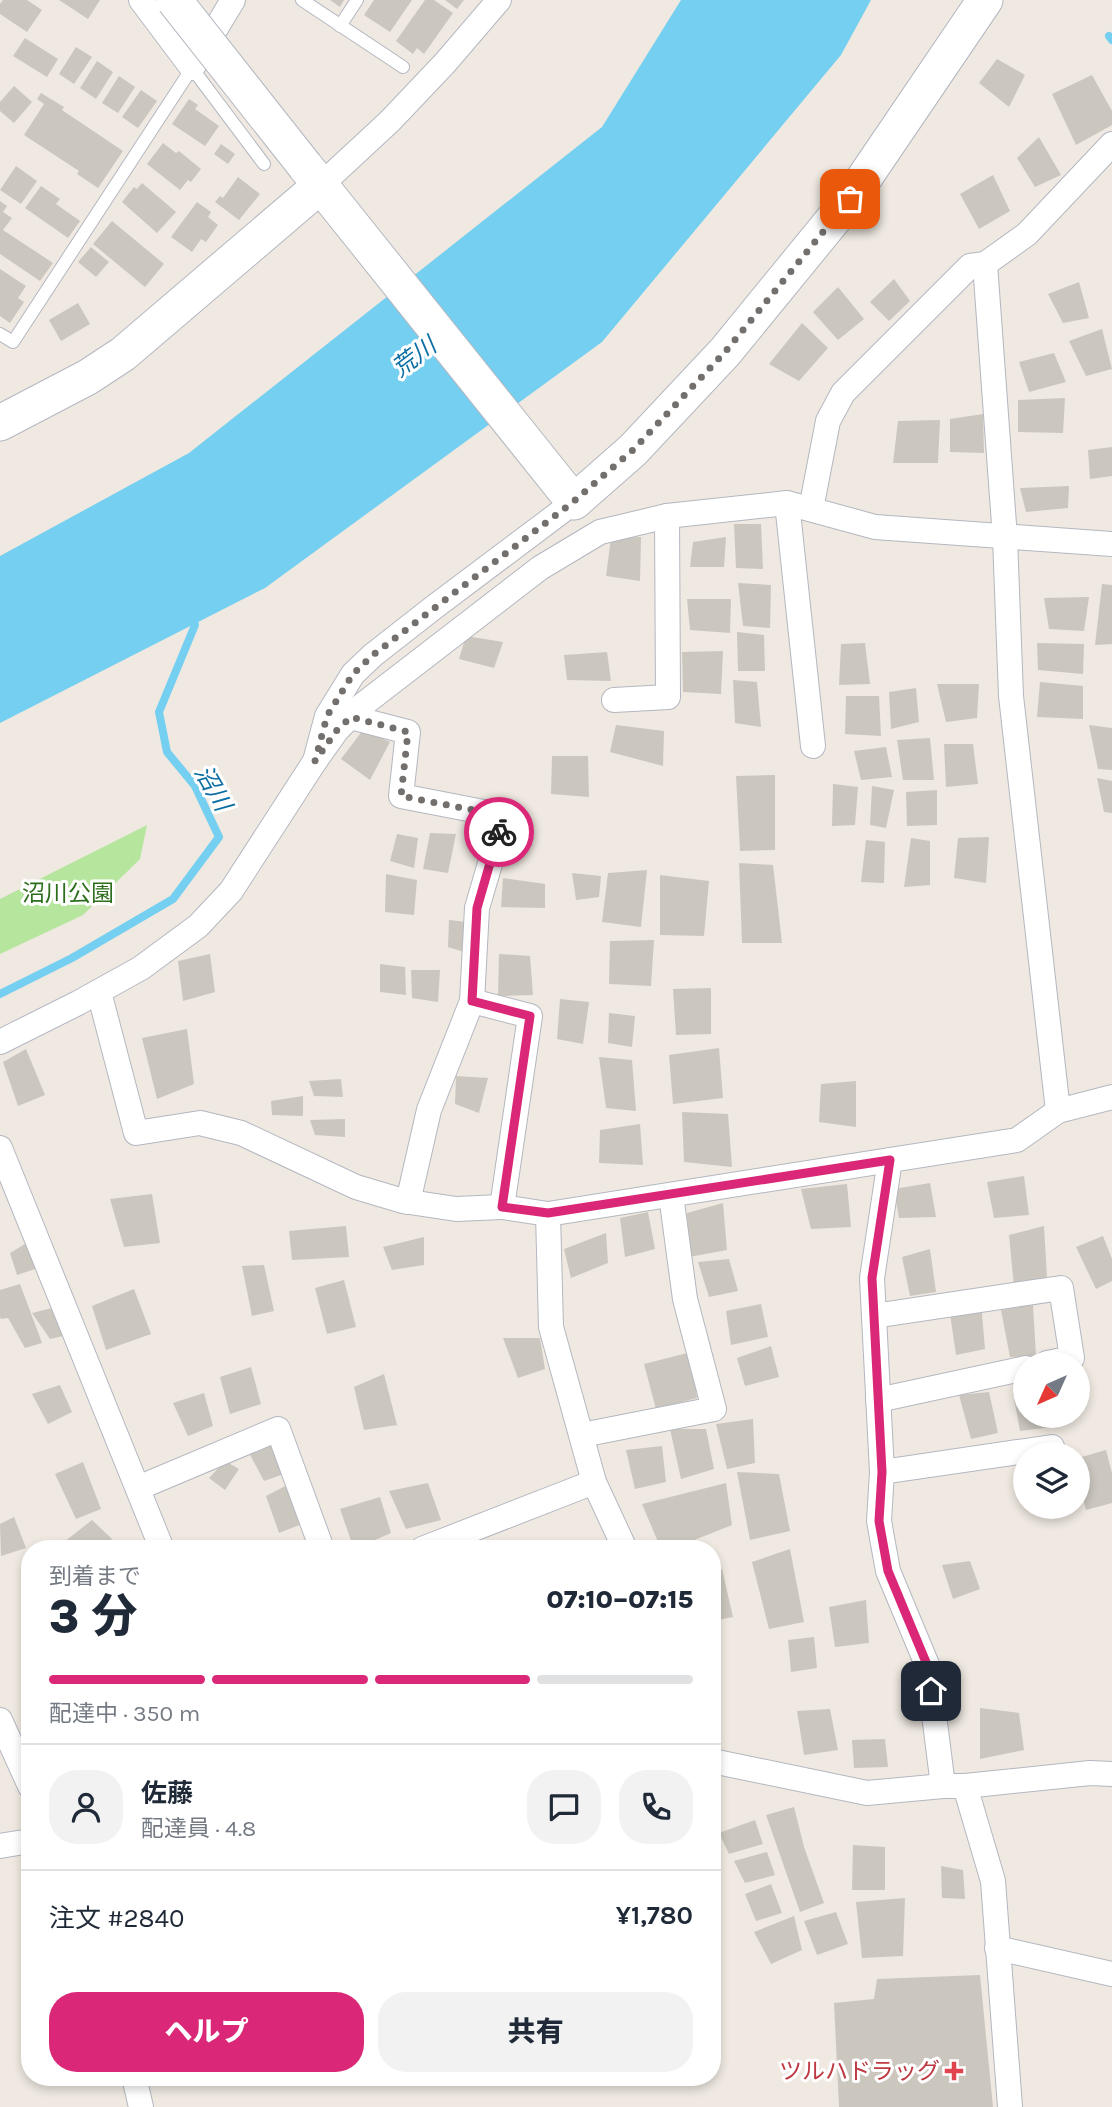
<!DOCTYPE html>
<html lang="ja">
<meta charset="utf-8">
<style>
body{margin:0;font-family:Karla,"Noto Sans JP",sans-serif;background:#f2f2f3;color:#1f2937;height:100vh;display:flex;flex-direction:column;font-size:26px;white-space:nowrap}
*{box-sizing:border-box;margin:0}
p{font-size:23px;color:#747a83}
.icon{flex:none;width:38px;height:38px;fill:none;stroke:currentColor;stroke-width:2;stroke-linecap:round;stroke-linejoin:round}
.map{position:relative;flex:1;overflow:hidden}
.details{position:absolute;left:21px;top:1540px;width:700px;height:546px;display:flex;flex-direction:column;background:#fff;border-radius:28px;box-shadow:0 4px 10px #0003}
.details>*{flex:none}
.needle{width:46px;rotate:225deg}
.fabs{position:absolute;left:1013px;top:1351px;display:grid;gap:14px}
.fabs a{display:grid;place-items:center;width:77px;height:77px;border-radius:50%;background:#fff;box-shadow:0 4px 10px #0003;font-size:35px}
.pin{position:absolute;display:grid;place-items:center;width:60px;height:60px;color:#fff;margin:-30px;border-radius:14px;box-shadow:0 4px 10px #0006}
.courier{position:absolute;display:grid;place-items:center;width:70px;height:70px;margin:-35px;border:5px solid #db2777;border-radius:50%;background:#fff;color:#222;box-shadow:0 2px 9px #0007}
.overview em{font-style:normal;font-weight:800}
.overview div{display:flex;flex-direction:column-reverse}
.overview{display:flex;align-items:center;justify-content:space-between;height:119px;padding:0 28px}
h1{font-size:46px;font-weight:800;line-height:52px}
.bar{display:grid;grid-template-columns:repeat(4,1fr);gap:10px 7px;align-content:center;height:84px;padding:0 28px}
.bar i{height:9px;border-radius:5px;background:#e0e1e3}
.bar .current{background:#db2777}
.bar p{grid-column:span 4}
.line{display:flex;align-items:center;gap:18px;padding:0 28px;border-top:2px solid #e0e1e3}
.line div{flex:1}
.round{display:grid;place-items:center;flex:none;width:74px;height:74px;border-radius:28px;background:#f2f2f3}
.cta{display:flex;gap:14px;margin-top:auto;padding:14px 28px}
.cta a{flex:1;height:80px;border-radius:28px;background:#db2777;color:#fff;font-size:28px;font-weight:800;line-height:80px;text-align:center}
.cta a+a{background:#f2f2f3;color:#1f2937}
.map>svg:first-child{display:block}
</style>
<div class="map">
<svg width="1112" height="2107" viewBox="0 0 1112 2107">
<rect width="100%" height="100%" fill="#efe9e1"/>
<polygon fill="#b6e59e" points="147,825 140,859 83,915 0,954 0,899"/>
<polygon fill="#75cff0" points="681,0 871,0 841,55 602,342 265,588 0,723 0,556 189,453 602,127"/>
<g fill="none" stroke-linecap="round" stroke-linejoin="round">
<g stroke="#75cff0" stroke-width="8">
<polyline points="1109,36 1112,40"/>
<polyline points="0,994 72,958 173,899 219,837 195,786 167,752 159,712 195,625 193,616"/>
</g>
</g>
<g fill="#cbc7bf">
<polygon points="3,0 27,0 42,10 27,32 0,14 0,4"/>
<polygon points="59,0 100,0 88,19"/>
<polygon points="330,0 344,0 340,7"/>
<polygon points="374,0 412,0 390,32 364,15"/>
<polygon points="425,0 434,0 453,13 424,54 417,48 413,54 396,41"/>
<polygon points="445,0 464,0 457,9"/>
<polygon points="25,38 58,59 47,77 13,56"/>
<polygon points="76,47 92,57 74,84 59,74"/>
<polygon points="997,59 1025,75 1009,107 979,83"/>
<polygon points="97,61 113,72 96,99 80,88"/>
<polygon points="1092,75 1112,111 1112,125 1076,145 1052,94"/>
<polygon points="119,76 135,87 118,113 102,103"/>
<polygon points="14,86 32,102 14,123 0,111 0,102"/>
<polygon points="141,90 157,101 138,128 122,117"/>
<polygon points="41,93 64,107 62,110 123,151 98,188 77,174 79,171 24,135 44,104 37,99"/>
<polygon points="189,99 198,105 195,109 219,126 205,146 172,124"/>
<polygon points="1039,137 1061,175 1035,187 1017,158"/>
<polygon points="163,143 176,153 179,151 201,169 191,182 188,180 180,190 147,164"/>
<polygon points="221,144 235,154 228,164 214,154"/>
<polygon points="16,166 37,181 21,204 0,190"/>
<polygon points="993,175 1010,211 979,229 960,194"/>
<polygon points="238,177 260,194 239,220 215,202 220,196 223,198"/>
<polygon points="142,183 176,212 157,233 122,202 134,187 137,189"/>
<polygon points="41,186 60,199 56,204 80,221 68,238 25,208"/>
<polygon points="0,201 7,206 3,212 12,218 3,230 53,263 40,281 0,254"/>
<polygon points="197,202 211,212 208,217 218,225 206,242 201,239 192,252 171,237"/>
<polygon points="112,221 164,264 145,287 93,244"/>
<polygon points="91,247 109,262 96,277 78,262"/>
<polygon points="0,269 26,286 18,298 24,302 10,323 0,316"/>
<polygon points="894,279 910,301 889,321 870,302"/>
<polygon points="1079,282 1089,318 1063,323 1048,294"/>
<polygon points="838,287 864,319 838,340 813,312"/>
<polygon points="78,303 90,324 61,341 49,320"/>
<polygon points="802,323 828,348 799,381 769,364"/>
<polygon points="1102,329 1112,369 1086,376 1069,341"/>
<polygon points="1054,353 1066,382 1029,392 1019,362"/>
<polygon points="1065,398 1063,433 1018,432 1018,400"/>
<polygon points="983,414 984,453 950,452 950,419"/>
<polygon points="940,420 938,463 893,463 898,421"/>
<polygon points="1112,447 1112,476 1090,479 1088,450"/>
<polygon points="1069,486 1068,508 1026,512 1020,488"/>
<polygon points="734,524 761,524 763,569 736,568"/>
<polygon points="641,537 640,581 606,576 611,538"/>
<polygon points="726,537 724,567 690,567 693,542"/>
<polygon points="738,583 771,585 770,628 743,626"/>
<polygon points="1102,584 1112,585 1112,644 1095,645"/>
<polygon points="1089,597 1084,631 1049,629 1044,598"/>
<polygon points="687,599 731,599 730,633 690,630"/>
<polygon points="737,632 764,635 765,671 738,671"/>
<polygon points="466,636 503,642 494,668 459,659"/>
<polygon points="865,643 870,684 839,685 841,644"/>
<polygon points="1037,643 1084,644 1083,674 1038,670"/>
<polygon points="723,651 721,694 683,692 682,652"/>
<polygon points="607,652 611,681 567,680 564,655"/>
<polygon points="733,680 757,682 761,727 735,723"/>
<polygon points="1040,682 1083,686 1083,719 1037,717"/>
<polygon points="937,684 979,684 977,718 946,722"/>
<polygon points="916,688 919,722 891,729 889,692"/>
<polygon points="846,696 879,696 881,736 845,734"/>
<polygon points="616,725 664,731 663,766 610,752"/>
<polygon points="1089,725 1112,728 1112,770 1098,769"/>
<polygon points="363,730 390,742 370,780 341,759"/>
<polygon points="930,738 934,780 903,780 897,740"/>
<polygon points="944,744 973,744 978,784 946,787"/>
<polygon points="886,747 892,777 861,780 854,751"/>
<polygon points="552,756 588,756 589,797 551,794"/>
<polygon points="775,775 775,850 740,851 736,776"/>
<polygon points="1097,778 1112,781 1112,813 1104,812"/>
<polygon points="833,784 858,787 855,825 832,826"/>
<polygon points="872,786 894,790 886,828 870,825"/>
<polygon points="937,790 937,825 907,826 906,792"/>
<polygon points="430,833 456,834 448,873 423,869"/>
<polygon points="397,834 418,838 414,868 390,861"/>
<polygon points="989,837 986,883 954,878 958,838"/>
<polygon points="911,838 930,841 930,885 904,887"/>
<polygon points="866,840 885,842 884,883 861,882"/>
<polygon points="739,863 773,865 782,943 742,943"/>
<polygon points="647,870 641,927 602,922 608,873"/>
<polygon points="572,873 601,876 599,897 576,900"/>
<polygon points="386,874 417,880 414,915 385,912"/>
<polygon points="660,875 709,881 704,936 660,935"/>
<polygon points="503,878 545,884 545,908 501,907"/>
<polygon points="449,920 467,922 467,953 448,947"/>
<polygon points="654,940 651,986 609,984 610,941"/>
<polygon points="210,954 215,992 183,1001 178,961"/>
<polygon points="499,954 530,956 533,995 498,996"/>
<polygon points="380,964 405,967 406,995 380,992"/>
<polygon points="411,970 440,970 438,1002 412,998"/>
<polygon points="711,988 711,1034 676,1035 673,989"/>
<polygon points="560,999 589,1002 583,1044 557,1039"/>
<polygon points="609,1013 635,1016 632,1047 608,1043"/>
<polygon points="187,1029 194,1084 157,1099 142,1038"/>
<polygon points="719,1048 723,1098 673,1104 669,1055"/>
<polygon points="26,1049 45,1095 18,1106 3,1062"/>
<polygon points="599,1057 632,1060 636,1111 606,1108"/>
<polygon points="456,1076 488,1078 479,1113 455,1104"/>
<polygon points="341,1079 343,1097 314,1096 309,1081"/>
<polygon points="856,1081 856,1127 819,1122 821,1084"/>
<polygon points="303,1096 303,1116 272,1115 271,1101"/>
<polygon points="682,1112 728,1114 732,1167 684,1162"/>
<polygon points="345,1119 345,1137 315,1135 310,1120"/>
<polygon points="640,1124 643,1165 599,1163 600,1130"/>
<polygon points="1024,1176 1029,1215 994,1218 987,1182"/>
<polygon points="930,1183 936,1217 899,1218 894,1189"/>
<polygon points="847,1184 851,1227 811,1229 801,1189"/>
<polygon points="152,1194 160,1243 124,1247 110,1199"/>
<polygon points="723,1203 727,1250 689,1257 687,1213"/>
<polygon points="648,1212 655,1249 625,1257 620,1218"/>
<polygon points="346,1226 349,1257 292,1260 289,1231"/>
<polygon points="1044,1226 1047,1277 1014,1287 1009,1235"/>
<polygon points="606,1233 608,1263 571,1278 564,1249"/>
<polygon points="1103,1236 1112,1259 1112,1281 1096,1289 1076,1247"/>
<polygon points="424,1237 424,1265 392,1270 383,1247"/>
<polygon points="30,1241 41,1267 17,1275 10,1253"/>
<polygon points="930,1249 936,1292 910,1296 902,1257"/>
<polygon points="729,1259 738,1291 709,1297 698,1262"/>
<polygon points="264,1265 274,1311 252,1316 242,1266"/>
<polygon points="344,1280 356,1327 327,1334 315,1288"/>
<polygon points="20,1284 42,1343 25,1348 8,1318 1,1319 0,1317 0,1290"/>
<polygon points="134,1289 151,1334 106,1350 92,1306"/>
<polygon points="981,1303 985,1349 956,1355 949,1307"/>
<polygon points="761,1304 768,1337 731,1345 726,1311"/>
<polygon points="1033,1305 1036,1356 1010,1357 1001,1310"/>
<polygon points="52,1308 63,1336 50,1339 32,1313"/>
<polygon points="503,1338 540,1338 545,1369 518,1378"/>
<polygon points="771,1346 779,1377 745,1386 737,1358"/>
<polygon points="691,1352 697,1398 656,1409 644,1364"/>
<polygon points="251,1367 261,1404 230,1414 220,1377"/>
<polygon points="384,1374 397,1425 364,1430 354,1387"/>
<polygon points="60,1385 72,1412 48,1424 32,1394"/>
<polygon points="989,1392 998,1433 971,1439 959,1395"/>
<polygon points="1026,1392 1026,1416 1052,1416 1052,1427 1020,1431 1013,1393"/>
<polygon points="204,1393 213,1426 188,1436 173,1403"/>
<polygon points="753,1419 755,1463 727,1469 716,1424"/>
<polygon points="670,1429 706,1429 714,1469 681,1479"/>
<polygon points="274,1440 284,1474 264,1481 249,1453"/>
<polygon points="662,1446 666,1482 635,1489 626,1450"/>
<polygon points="1106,1450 1112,1473 1112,1503 1086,1510 1078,1479 1078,1458"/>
<polygon points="225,1461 239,1469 225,1490 209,1478"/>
<polygon points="83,1462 101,1509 76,1519 55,1474"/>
<polygon points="737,1472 779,1474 790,1531 750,1540"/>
<polygon points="291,1483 302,1524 279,1533 266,1496"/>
<polygon points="428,1483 441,1520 406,1529 389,1491"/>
<polygon points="726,1483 732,1525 672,1549 661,1549 642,1504"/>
<polygon points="380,1497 391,1533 354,1549 340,1509"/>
<polygon points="14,1517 26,1548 1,1556 0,1524"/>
<polygon points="92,1520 112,1539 102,1549 71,1549 64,1542"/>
<polygon points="790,1549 804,1622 769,1629 752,1562"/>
<polygon points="970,1561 980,1589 953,1599 942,1565"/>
<polygon points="722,1569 733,1617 712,1621 712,1571"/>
<polygon points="866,1600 869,1643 835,1647 829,1607"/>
<polygon points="814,1637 817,1668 791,1672 788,1640"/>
<polygon points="980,1708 1019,1713 1024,1750 980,1759"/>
<polygon points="830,1709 838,1750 804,1755 797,1711"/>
<polygon points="885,1739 888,1767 854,1768 852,1740"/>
<polygon points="794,1807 804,1847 824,1903 800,1912 766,1815"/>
<polygon points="755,1820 763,1844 729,1854 719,1833"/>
<polygon points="853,1845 885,1847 885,1890 852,1890"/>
<polygon points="767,1852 775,1875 745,1883 734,1861"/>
<polygon points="941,1866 963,1870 965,1899 942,1898"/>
<polygon points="771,1884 782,1913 756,1921 745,1894"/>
<polygon points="905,1898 903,1956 862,1958 856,1902"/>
<polygon points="836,1912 848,1944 817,1955 804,1921"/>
<polygon points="794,1916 802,1950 771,1964 754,1932"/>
<polygon points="980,1975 993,2107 839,2107 834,2003 874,1999 877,1979"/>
</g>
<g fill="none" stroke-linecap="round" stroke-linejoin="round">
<defs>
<g id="lane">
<polyline points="302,0 403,67"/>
<polyline points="340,26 357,0"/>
<polyline points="0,334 13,342 192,68 264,164"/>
</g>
<g id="street">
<polyline points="141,0 192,68 233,0"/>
<polyline points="321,185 390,121 445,63 499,0"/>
<polyline points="985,264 1005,538 1011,696 1058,1111"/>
<polyline points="787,503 813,746"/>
<polyline points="811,509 828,421 843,393 970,266 985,264 1027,234 1112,144"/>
<polyline points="614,700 668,697 667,516"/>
<polyline points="350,717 408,732 401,796 504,816 477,908 472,1001 429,1110 408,1202"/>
<polyline points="315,761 337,730 361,706 540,568 600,532 667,516 787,503 875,527 1112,544"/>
<polyline points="99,992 136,1133 200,1123 241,1133 356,1187 403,1201 456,1209 502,1207"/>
<polyline points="472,1001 530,1016 502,1207 548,1214 1017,1140 1058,1111 1112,1097"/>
<polyline points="0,1042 78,1003 141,968 198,926 231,891 315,761 327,716 353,674 373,655 433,608 574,502"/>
<polyline points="0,1148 162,1549"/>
<polyline points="548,1214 551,1327 594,1482 625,1549"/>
<polyline points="874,1316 1061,1288 1072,1358 1047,1363"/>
<polyline points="878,1400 1026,1368"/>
<polyline points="582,1435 714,1409 685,1299 671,1195"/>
<polyline points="882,1472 872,1278 890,1160"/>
<polyline points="138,1488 278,1429 322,1549"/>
<polyline points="422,1549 594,1482"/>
<polyline points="0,1720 30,1786"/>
<polyline points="712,1761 867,1793 943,1786 965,1786 1090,1773 1112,1774"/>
<polyline points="943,1786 928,1667 888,1571 879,1521 882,1472 1052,1447"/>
<polyline points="965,1786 993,1881 1010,2107"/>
<polyline points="0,1846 30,1841"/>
<polyline points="997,1948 1112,1974"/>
<polyline points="134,2077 141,2107"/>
</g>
<g id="secondary">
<polyline points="305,166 574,502 633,450 725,352 850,199 985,0"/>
<polyline points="0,423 88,377 123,354 321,185"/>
</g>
</defs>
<use href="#lane" stroke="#b4b7c1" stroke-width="14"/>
<use href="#street" stroke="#b4b7c1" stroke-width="26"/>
<use href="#secondary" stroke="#b4b7c1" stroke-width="37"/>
<use href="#lane" stroke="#fff" stroke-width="12"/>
<use href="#street" stroke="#fff" stroke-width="24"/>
<use href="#secondary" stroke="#fff" stroke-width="35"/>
<defs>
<polyline id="secondary-bridge" points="174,0 305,166"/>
</defs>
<use href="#secondary-bridge" stroke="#b4b7c1" stroke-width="37" stroke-linecap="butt"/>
<use href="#secondary-bridge" stroke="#fff" stroke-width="35"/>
</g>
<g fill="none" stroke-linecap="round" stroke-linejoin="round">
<polyline stroke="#726f6d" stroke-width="7" stroke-dasharray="0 12.6" points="499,832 504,816 401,796 408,732 351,717 337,730 315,761 327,716 353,674 373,655 573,502 633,450 725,352 850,199"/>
<polyline stroke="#db2777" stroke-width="9" points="499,832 477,908 472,1001 530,1016 502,1207 548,1213 890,1160 872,1278 882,1472 879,1521 888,1571 928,1667 931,1691"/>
</g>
<path fill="#e0444e" stroke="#fff" stroke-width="2.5" d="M950.5 2060.5h7v7h7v7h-7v7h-7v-7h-7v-7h7z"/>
<g text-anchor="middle" stroke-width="6" stroke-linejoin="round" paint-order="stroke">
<g font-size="23" fill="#2c6e1b" stroke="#fff">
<text x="68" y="901">沼川公園</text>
</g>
<g font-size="23" fill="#be3a42" stroke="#fff" text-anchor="end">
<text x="940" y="2079">ツルハドラッグ</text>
</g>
<g font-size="24" font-style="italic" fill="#0d6fa3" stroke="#fff">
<text transform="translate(414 357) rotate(-37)" y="8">荒川</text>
<text transform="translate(213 788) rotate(60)" y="8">沼川</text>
</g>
</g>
</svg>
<div class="fabs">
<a><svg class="needle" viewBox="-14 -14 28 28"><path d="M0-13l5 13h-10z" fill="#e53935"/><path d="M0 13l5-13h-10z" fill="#747a83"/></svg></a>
<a><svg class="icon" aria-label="layers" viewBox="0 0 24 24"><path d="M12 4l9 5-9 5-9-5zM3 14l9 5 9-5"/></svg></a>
</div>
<div class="pin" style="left:850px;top:199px;background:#ea580c"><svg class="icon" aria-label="bag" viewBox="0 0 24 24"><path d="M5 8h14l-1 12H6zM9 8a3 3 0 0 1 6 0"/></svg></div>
<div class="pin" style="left:931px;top:1691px;background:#1f2937"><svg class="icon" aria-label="home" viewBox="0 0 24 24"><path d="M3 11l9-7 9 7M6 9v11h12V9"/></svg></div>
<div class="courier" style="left:499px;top:832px"><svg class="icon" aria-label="bike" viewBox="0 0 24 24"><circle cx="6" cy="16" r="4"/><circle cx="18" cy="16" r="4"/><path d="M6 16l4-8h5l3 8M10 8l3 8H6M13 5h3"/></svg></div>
<section class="details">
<div class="overview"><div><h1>3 分</h1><p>到着まで</p></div><em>07:10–07:15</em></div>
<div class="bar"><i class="current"></i><i class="current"></i><i class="current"></i><i></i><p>配達中 · 350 m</p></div>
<div class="line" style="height:126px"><a class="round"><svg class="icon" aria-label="person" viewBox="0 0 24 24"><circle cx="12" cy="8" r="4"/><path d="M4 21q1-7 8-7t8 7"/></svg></a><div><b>佐藤</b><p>配達員 · 4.8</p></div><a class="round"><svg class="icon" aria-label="chat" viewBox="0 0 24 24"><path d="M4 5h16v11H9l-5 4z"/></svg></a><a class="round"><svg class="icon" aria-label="phone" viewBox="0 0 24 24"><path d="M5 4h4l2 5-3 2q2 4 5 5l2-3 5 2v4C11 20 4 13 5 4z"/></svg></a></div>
<div class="line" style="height:91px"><div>注文 #2840</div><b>¥1,780</b></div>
<div class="cta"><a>ヘルプ</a><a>共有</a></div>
</section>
</div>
